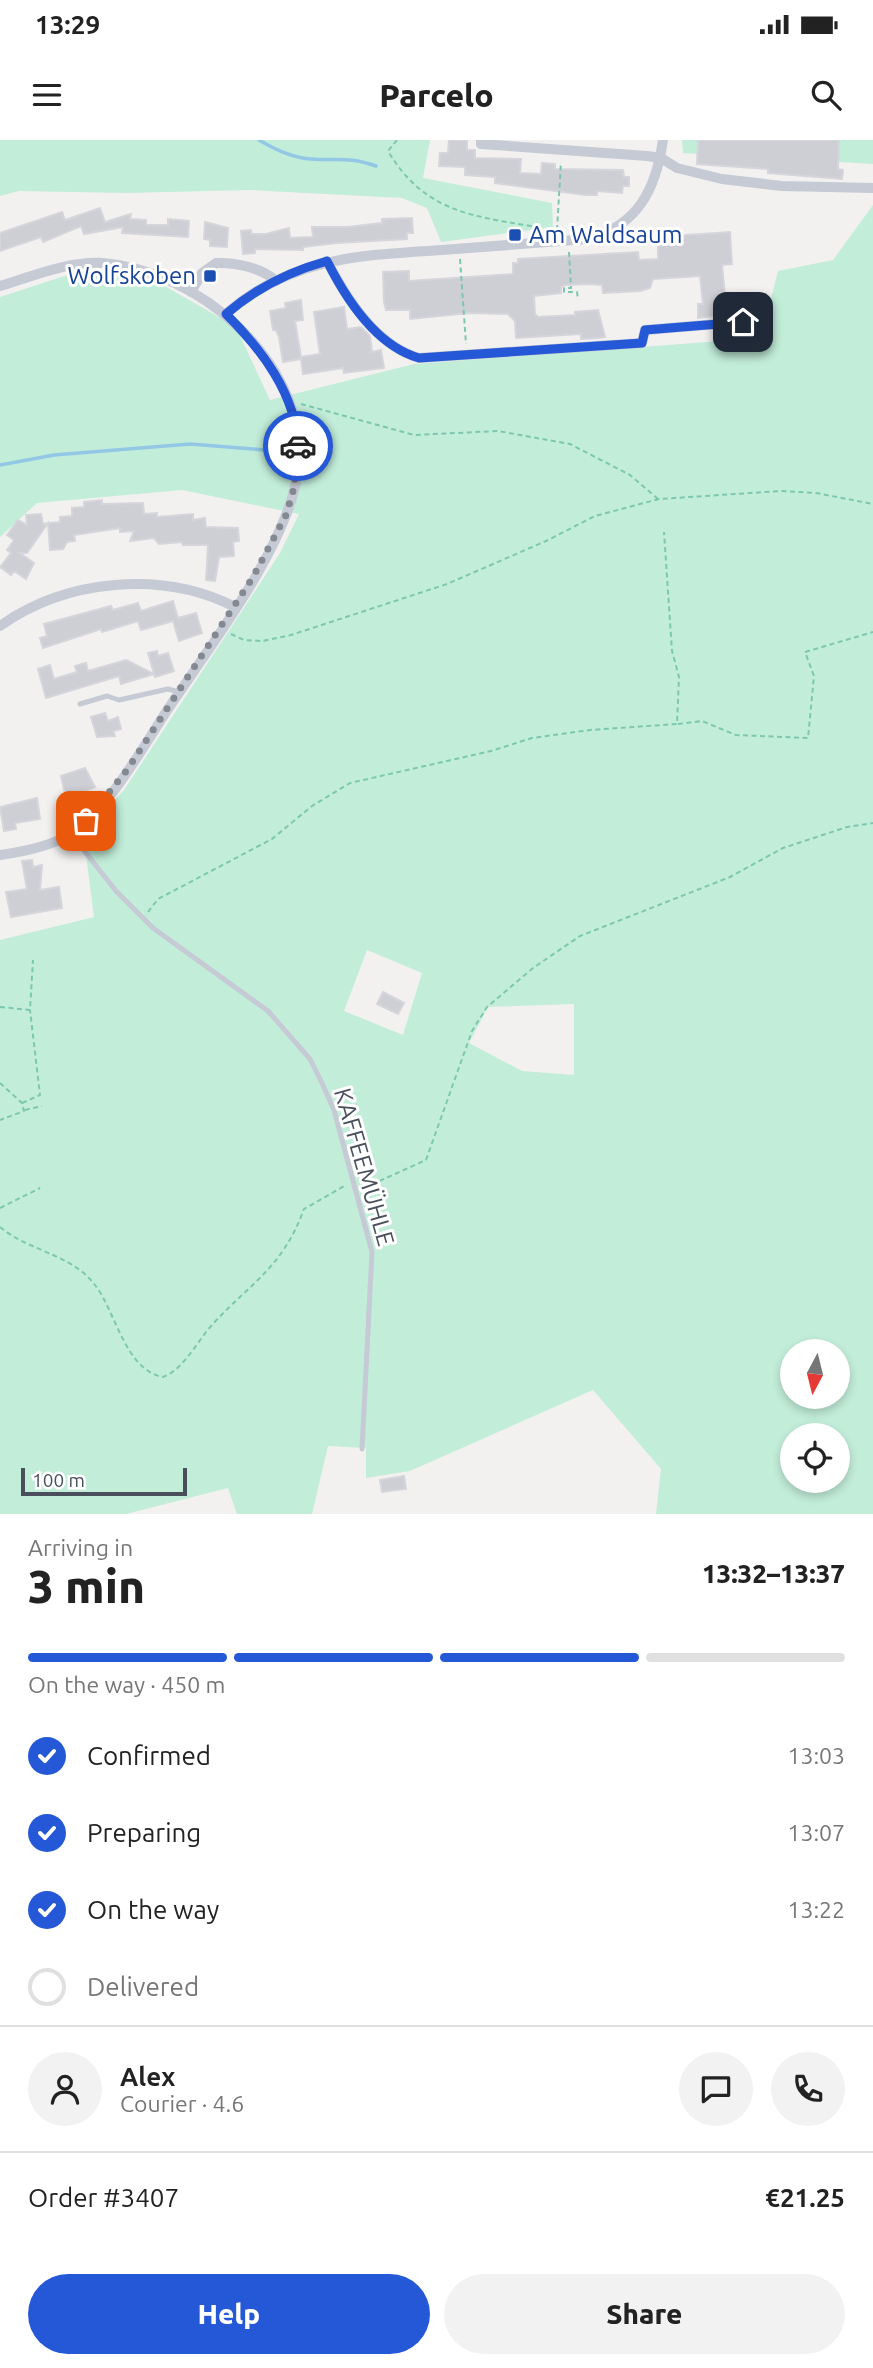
<!DOCTYPE html>
<meta charset="utf-8">
<style>
body{margin:0;font-family:Ubuntu,sans-serif;background:#f2f2f2;color:#222;height:100vh;display:flex;flex-direction:column;font-size:26px;white-space:nowrap}
*{box-sizing:border-box;margin:0}
p{font-size:23px;color:#767676}
.icon{flex:none;width:38px;height:38px;fill:none;stroke:currentColor;stroke-width:2;stroke-linecap:round;stroke-linejoin:round}
.map{position:relative;height:1374px;overflow:hidden}
.details{display:flex;flex-direction:column;background:#fff;flex:1}
.details>*{flex:none}
.needle{width:46px;rotate:187deg}
.buttons{position:absolute;left:780px;top:1199px;display:grid;gap:14px}
.buttons a{display:grid;place-items:center;width:70px;height:70px;border-radius:50%;background:#fff;box-shadow:0 4px 10px #0003;font-size:35px}
.scale{position:absolute;left:21px;bottom:18px;width:166px;box-sizing:border-box;padding-left:7px;border:4px solid #49505c;border-top:0;font-size:19px;line-height:24px;white-space:nowrap;color:#49505c;-webkit-text-stroke:5px #fff;paint-order:stroke}
.pin{position:absolute;display:grid;place-items:center;width:60px;height:60px;color:#fff;margin:-30px;border-radius:14px;box-shadow:0 4px 10px #0006}
.courier{position:absolute;display:grid;place-items:center;width:70px;height:70px;margin:-35px;border:5px solid #2558d7;border-radius:50%;background:#fff;color:#222;box-shadow:0 2px 9px #0007}
.summary em{font-style:normal;font-weight:800}
.summary div{display:flex;flex-direction:column-reverse}
.summary{display:flex;align-items:center;justify-content:space-between;height:119px;padding:0 28px}
h1{font-size:46px;font-weight:800;line-height:52px}
.bar{display:grid;grid-template-columns:repeat(4,1fr);gap:10px 7px;align-content:center;height:84px;padding:0 28px}
.bar i{height:9px;border-radius:5px;background:#e0e0e0}
.bar .active{background:#2558d7}
.bar p{grid-column:span 4}
.line{display:flex;align-items:center;gap:18px;padding:0 28px;border-top:2px solid #e0e0e0}
.line div{flex:1}
.round{display:grid;place-items:center;flex:none;width:74px;height:74px;border-radius:37px;background:#f2f2f2}
ol{padding:0 28px;list-style:none}
li{display:flex;align-items:center;gap:21px;height:77px}
li p{margin-inline-start:auto}
li .icon{padding:7px;border-radius:50%;background:#2558d7;color:#fff;stroke-width:4}
li:last-child{color:#767676}
li i{width:38px;height:38px;border:4px solid #e0e0e0;border-radius:50%}
.action{display:flex;gap:14px;margin-top:auto;padding:14px 28px}
.action a{flex:1;height:80px;border-radius:42px;background:#2558d7;color:#fff;font-size:28px;font-weight:800;line-height:80px;text-align:center}
.action a+a{background:#f2f2f2;color:#222}
.status{display:flex;justify-content:space-between;align-items:center;height:49px;padding:0 35px;background:#fff;direction:ltr}
.status svg{height:19px;fill:currentColor}
header{display:flex;justify-content:space-between;align-items:center;height:91px;padding:0 28px;background:#fff;font-size:32px;font-weight:800}
.map>svg:first-child{display:block}
</style>
<div class="status"><b>13:29</b><svg viewBox="0 0 49 12"><path d="M0 12V9h3v3zM5 12V6h3v6zM10 12V3h3v9zM15 12V0h3v12zM26 1h20v11H26zM47 4h2v5h-2z"/></svg></div>
<header><svg class="icon" aria-label="menu" viewBox="0 0 24 24"><path d="M4 6h16M4 12h16M4 18h16"/></svg>Parcelo<svg class="icon" aria-label="search" viewBox="0 0 24 24"><circle cx="10" cy="10" r="6"/><path d="M15 15l6 6"/></svg></header>
<div class="map">
<svg width="873" height="1374" viewBox="0 0 873 1374">
<rect width="100%" height="100%" fill="#f2f1f0"/>
<g fill="#c2edd9" fill-rule="evenodd">
<polygon points="0,0 430,0 423,38 552,63 553,87 441,102 427,68 402,58 250,50 126,53 19,51 0,56"/>
<polygon points="682,0 873,0 873,24 683,13"/>
<path d="M873,65V1374H656L661,1329L593,1250L410,1331L366,1338V1308L328,1306L312,1374H237L228,1348L126,1374H0V800L94,777L85,707L80,697L124,650L280,413L299,374L182,350L37,363L0,397V157L86,129L163,145L236,187L270,260L414,224L761,198L778,131L833,120ZM367,810L422,833L403,895L344,871ZM574,864V935L522,931L469,903L488,867ZM793,1211H838V1256H793ZM793,1295H838V1340H793Z"/>
</g>
<g fill="none" stroke-linecap="round" stroke-linejoin="round">
<g stroke="#92c8e6" stroke-width="3.5">
<path d="M259,0C274,9 293,18 311,19C338,21 348,16 376,26"/>
<polyline points="0,325 54,315 190,304 265,310"/>
</g>
</g>
<g fill="#cdcfd4" stroke="#d5d5db" stroke-width="2">
<polygon points="449,0 467,0 467,10 475,10 475,18 521,19 520,33 541,34 542,23 555,24 555,29 623,30 624,37 629,37 629,46 623,46 622,53 597,51 597,55 586,55 495,43 495,37 465,35 465,27 439,26 440,13 448,13"/>
<polygon points="698,0 839,0 838,29 843,30 842,39 768,33 768,29 697,24"/>
<polygon points="100,68 105,82 131,74 130,79 146,80 146,85 168,85 168,79 189,81 188,97 122,93 123,87 84,94 81,86 43,102 41,97 0,111 0,93 62,72 65,80"/>
<polygon points="412,78 413,93 407,93 407,99 337,103 303,107 303,110 255,109 255,113 243,114 241,91 251,90 251,94 266,94 289,88 290,98 313,97 312,87 347,87 382,83 382,79"/>
<polygon points="205,82 228,88 227,107 210,106 210,100 204,99"/>
<polygon points="730,92 732,124 722,125 727,175 698,178 698,164 703,164 700,136 653,139 650,148 640,151 603,153 602,145 589,144 565,145 561,147 561,153 534,156 535,174 538,177 575,175 575,172 598,170 605,197 598,198 581,199 581,194 516,198 515,181 508,174 470,173 410,179 410,170 386,170 384,162 383,132 409,131 409,141 513,134 513,123 518,123 518,119 638,112 639,120 658,119 658,97"/>
<polygon points="301,160 303,180 295,181 301,217 320,214 314,172 344,167 347,189 361,187 370,196 372,212 381,210 384,228 344,233 343,228 303,234 301,219 283,222 279,197 276,190 273,190 270,171 286,168 285,163"/>
<polygon points="102,360 102,364 143,363 144,374 157,373 157,377 193,374 193,380 205,378 206,387 238,388 239,401 233,402 234,416 219,417 215,441 206,440 208,405 183,405 182,402 159,404 154,398 130,401 134,391 120,392 120,388 74,395 75,401 67,402 63,409 50,410 48,383 27,413 20,413 34,423 26,439 14,431 11,435 0,427 11,413 7,410 14,400 7,395 18,380 27,385 26,375 41,374 43,384 60,382 60,377 72,376 72,368 84,367 84,362"/>
<polygon points="173,461 178,478 196,473 202,493 179,501 173,481 141,490 138,481 102,492 101,489 43,508 40,498 47,496 44,484 111,466 113,470 138,463 141,471"/>
<polygon points="157,511 158,516 168,513 174,531 155,537 148,513"/>
<polygon points="126,520 154,534 121,544 119,536 46,558 38,529 50,525 54,539 77,532 75,526 86,523 88,531"/>
<polygon points="105,573 108,581 118,577 121,589 113,591 115,596 97,597 91,577"/>
<polygon points="85,628 95,647 78,654 82,667 69,671 61,636"/>
<polygon points="37,658 40,679 15,683 16,689 4,691 0,667"/>
<polygon points="32,720 33,727 42,725 40,750 59,747 62,768 11,777 6,752 27,749 22,721"/>
<polygon points="383,852 404,863 398,874 377,864"/>
<polygon points="404,1336 406,1349 382,1352 380,1340"/>
</g>
<g fill="none" stroke-linecap="round" stroke-linejoin="round">
<g stroke="#7cc8af" stroke-width="2" stroke-dasharray="5 3.5" stroke-linecap="butt">
<path d="M397,0L388,11C423,70 469,76 531,86L540,92"/>
<polyline points="557,90 561,22"/>
<polyline points="569,112 571,148 564,148 564,152 577,152 578,159"/>
<polyline points="460,119 466,204"/>
<polyline points="301,264 414,295 498,291 570,304 630,335 658,359"/>
<polyline points="231,494 244,500 262,501 291,495 447,444 546,401 595,376 659,359 781,351 816,353 873,364"/>
<polyline points="678,584 702,581 736,595 808,598 814,536 805,512 873,492"/>
<polyline points="148,772 158,759 272,699 312,666 350,643 491,611 532,598 590,590 677,584 679,537 672,511 664,392"/>
<polyline points="0,867 30,870 33,820"/>
<polyline points="0,943 22,963 24,971 0,980"/>
<polyline points="22,963 40,955 30,870"/>
<polyline points="25,970 42,966"/>
<polyline points="364,1048 426,1020 472,891 487,867 533,828 580,796 730,737 783,708 847,687 873,683"/>
<polyline points="0,1068 40,1048"/>
<path d="M0,1087C28,1111 72,1114 95,1145C116,1172 125,1230 163,1237C183,1230 197,1202 211,1186C250,1143 282,1129 304,1069L346,1045"/>
</g>
<g stroke="#c5cad4" stroke-width="5">
<polyline points="80,564 107,556 119,560 168,549 179,552"/>
<polyline points="71,694 116,751 153,788 268,871 310,919 322,943 334,970 372,1112 362,1309"/>
</g>
<g stroke="#c5cad4" stroke-width="10">
<polyline points="481,0 481,4 647,16 661,18 677,28 722,39 782,46 873,48"/>
<path d="M327,121C346,158 377,206 419,218L642,203L645,190L742,182L757,178V160"/>
<path d="M0,146C33,136 68,121 103,123C197,130 302,219 299,318C298,337 293,358 286,375C261,440 207,511 168,569C145,604 106,673 71,694C51,706 22,712 0,715"/>
<path d="M191,152L202,133L216,123C235,122 262,128 276,141"/>
<path d="M226,174C290,117 362,115 442,110C491,106 539,103 587,99C638,86 656,49 663,0"/>
<path d="M0,486C66,439 162,430 235,467"/>
</g>
</g>
<g fill="none" stroke-linecap="round" stroke-linejoin="round">
<polyline stroke="#848890" stroke-width="7" stroke-dasharray="0 12.6" points="86,681 127,630 253,437 286,375 294,348 298,306"/>
<path stroke="#2558d7" stroke-width="9" d="M298,306C296,254 261,209 226,174C255,149 291,131 327,121C346,159 377,206 419,218L642,203L645,190L743,182"/>
</g>
<g fill="#1a4fb4" stroke="#fff" stroke-width="2.5">
<rect x="508" y="88" width="14" height="14" rx="3.5"/>
<rect x="203" y="129" width="14" height="14" rx="3.5"/>
</g>
<g text-anchor="middle" stroke-width="6" stroke-linejoin="round" paint-order="stroke">
<g font-size="24" fill="#164399" stroke="#fff" text-anchor="start">
<text x="529" y="103">Am Waldsaum</text>
<text x="196" y="144" text-anchor="end">Wolfskoben</text>
</g>
<g font-size="24" fill="#49505c" stroke="#fff">
<text transform="translate(364 1027) rotate(74)" y="8">KAFFEEMÜHLE</text>
</g>
</g>
</svg>
<div class="buttons">
<a><svg class="needle" viewBox="-14 -14 28 28"><path d="M0-13l5 13h-10z" fill="#e53935"/><path d="M0 13l5-13h-10z" fill="#767676"/></svg></a>
<a><svg class="icon" aria-label="locate" viewBox="0 0 24 24"><circle cx="12" cy="12" r="6"/><path d="M12 2v4M12 18v4M2 12h4M18 12h4"/></svg></a>
</div>
<div class="scale">100 m</div>
<div class="pin" style="left:86px;top:681px;background:#ea580c"><svg class="icon" aria-label="bag" viewBox="0 0 24 24"><path d="M5 8h14l-1 12H6zM9 8a3 3 0 0 1 6 0"/></svg></div>
<div class="pin" style="left:743px;top:182px;background:#1f2937"><svg class="icon" aria-label="home" viewBox="0 0 24 24"><path d="M3 11l9-7 9 7M6 9v11h12V9"/></svg></div>
<div class="courier" style="left:298px;top:306px"><svg class="icon" aria-label="car" viewBox="0 0 24 24"><path d="M5 17H2v-5l4-1 3-4h7l3 4 3 1v5h-3M9 17h6M6 11h13"/><circle cx="7" cy="17" r="2"/><circle cx="17" cy="17" r="2"/></svg></div>
</div>
<section class="details">
<div class="summary"><div><h1>3 min</h1><p>Arriving in</p></div><em>13:32–13:37</em></div>
<div class="bar"><i class="active"></i><i class="active"></i><i class="active"></i><i></i><p>On the way · 450 m</p></div>
<ol>
<li><svg class="icon" aria-label="check" viewBox="0 0 24 24"><path d="M5 12l5 5 9-10"/></svg>Confirmed<p>13:03</p></li>
<li><svg class="icon" aria-label="check" viewBox="0 0 24 24"><path d="M5 12l5 5 9-10"/></svg>Preparing<p>13:07</p></li>
<li><svg class="icon" aria-label="check" viewBox="0 0 24 24"><path d="M5 12l5 5 9-10"/></svg>On the way<p>13:22</p></li>
<li><i></i>Delivered</li>
</ol>
<div class="line" style="height:126px"><a class="round"><svg class="icon" aria-label="person" viewBox="0 0 24 24"><circle cx="12" cy="8" r="4"/><path d="M4 21q1-7 8-7t8 7"/></svg></a><div><b>Alex</b><p>Courier · 4.6</p></div><a class="round"><svg class="icon" aria-label="chat" viewBox="0 0 24 24"><path d="M4 5h16v11H9l-5 4z"/></svg></a><a class="round"><svg class="icon" aria-label="phone" viewBox="0 0 24 24"><path d="M5 4h4l2 5-3 2q2 4 5 5l2-3 5 2v4C11 20 4 13 5 4z"/></svg></a></div>
<div class="line" style="height:91px"><div>Order #3407</div><b>€21.25</b></div>
<div class="action"><a>Help</a><a>Share</a></div>
</section>
